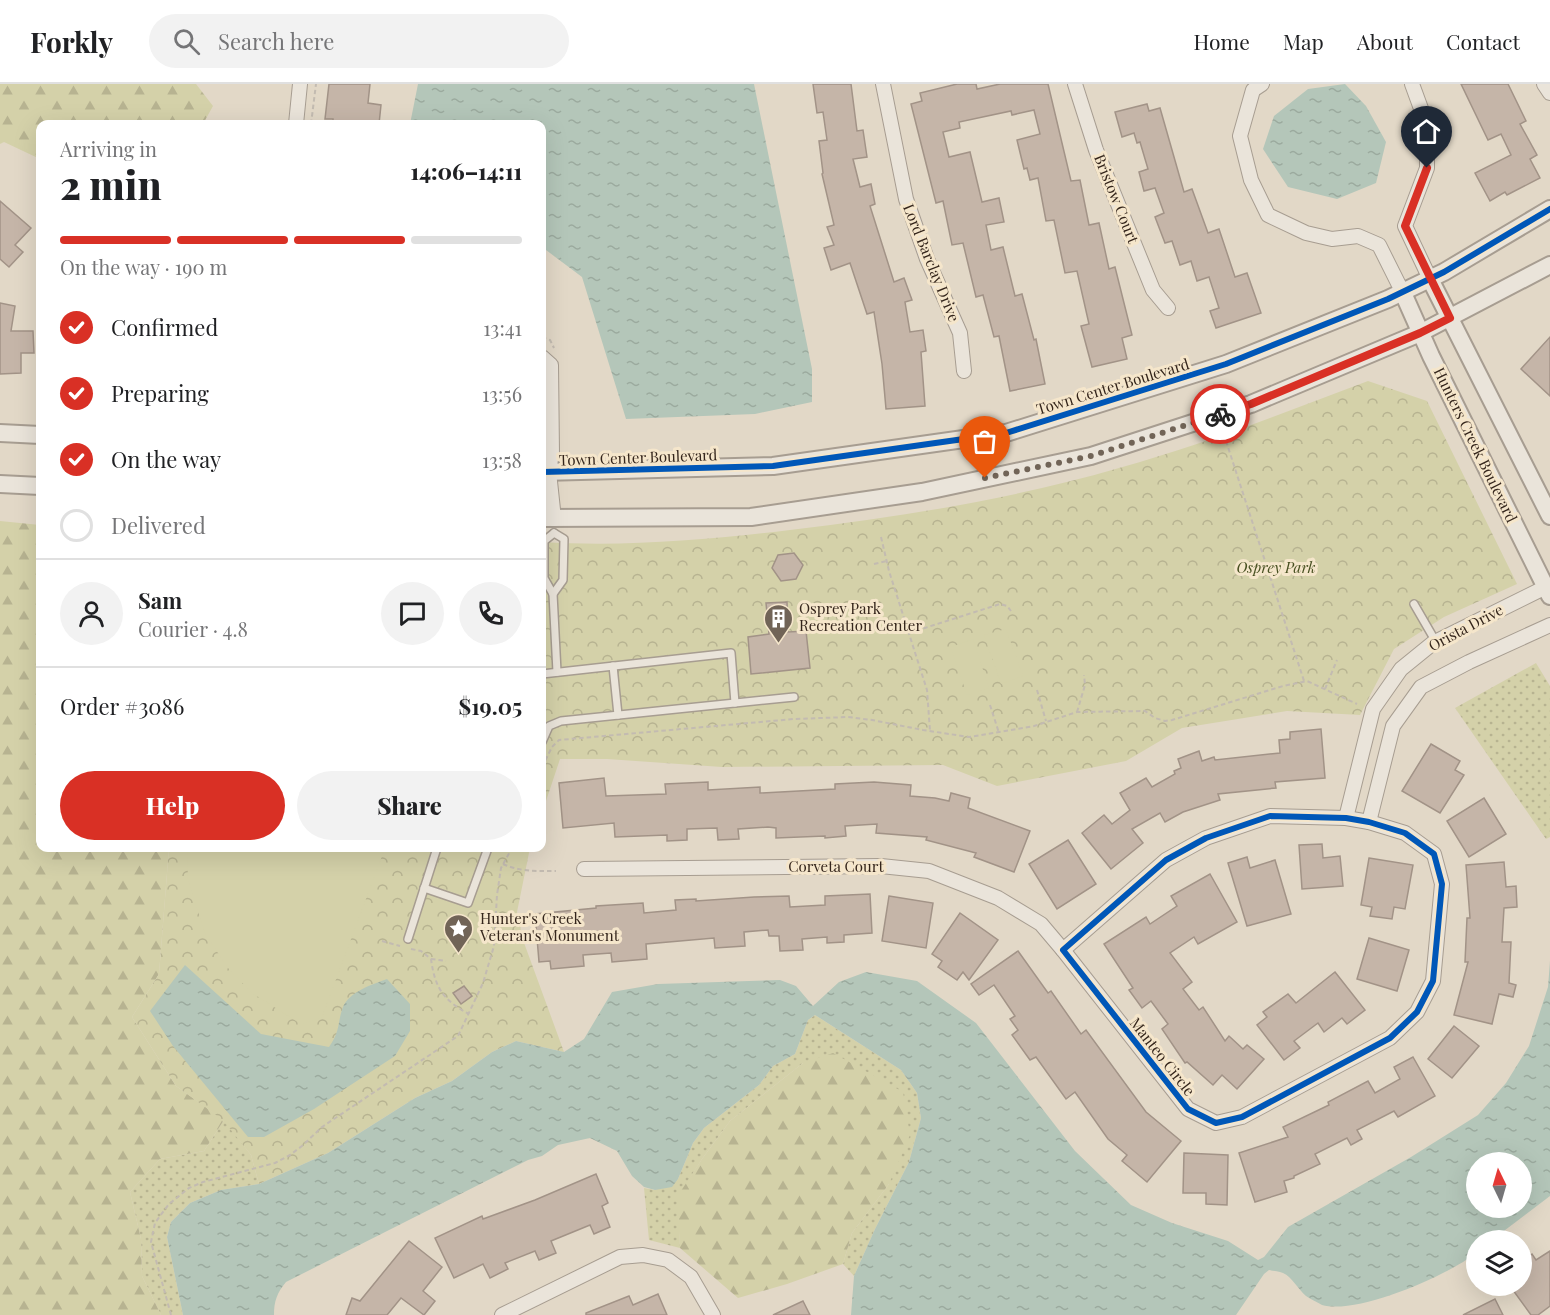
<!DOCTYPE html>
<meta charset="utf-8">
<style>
body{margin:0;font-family:"Playfair Display",serif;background:#f2f2f2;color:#202124;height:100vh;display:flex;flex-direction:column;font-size:22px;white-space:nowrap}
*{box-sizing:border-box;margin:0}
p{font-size:20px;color:#757577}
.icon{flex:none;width:33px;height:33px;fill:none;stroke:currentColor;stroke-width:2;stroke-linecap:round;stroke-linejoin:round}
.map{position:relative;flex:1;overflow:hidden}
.sheet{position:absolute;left:36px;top:36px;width:510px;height:732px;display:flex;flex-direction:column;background:#fff;border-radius:12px;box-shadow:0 6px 24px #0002}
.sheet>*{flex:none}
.needle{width:39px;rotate:355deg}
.buttons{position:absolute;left:1466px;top:1068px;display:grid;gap:12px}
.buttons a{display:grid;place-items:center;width:66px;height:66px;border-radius:50%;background:#fff;box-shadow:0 6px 24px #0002;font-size:30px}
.pin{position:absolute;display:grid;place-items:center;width:51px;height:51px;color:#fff;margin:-62px -26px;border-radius:50% 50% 50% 0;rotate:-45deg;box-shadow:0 0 6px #0007}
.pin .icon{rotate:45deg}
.courier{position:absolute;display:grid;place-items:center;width:60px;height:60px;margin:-30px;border:4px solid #d93025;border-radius:50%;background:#fff;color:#222;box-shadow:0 2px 8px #0007}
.headline em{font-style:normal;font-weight:800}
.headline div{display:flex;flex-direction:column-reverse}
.headline{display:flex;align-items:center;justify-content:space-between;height:102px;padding:0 24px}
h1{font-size:39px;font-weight:800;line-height:45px}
.bar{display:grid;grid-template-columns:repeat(4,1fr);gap:9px 6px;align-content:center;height:72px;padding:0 24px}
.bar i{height:8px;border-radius:4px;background:#e0e0e0}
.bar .selected{background:#d93025}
.bar p{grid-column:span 4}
.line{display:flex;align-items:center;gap:15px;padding:0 24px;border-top:2px solid #e0e0e0}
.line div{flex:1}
.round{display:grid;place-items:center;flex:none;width:63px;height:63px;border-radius:32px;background:#f2f2f2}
ol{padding:0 24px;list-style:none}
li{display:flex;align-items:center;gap:18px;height:66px}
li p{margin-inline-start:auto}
li .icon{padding:6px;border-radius:50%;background:#d93025;color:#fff;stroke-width:4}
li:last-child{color:#757577}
li i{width:33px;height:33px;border:3px solid #e0e0e0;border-radius:50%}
.action{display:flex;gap:12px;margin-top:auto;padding:12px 24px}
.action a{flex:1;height:69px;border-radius:36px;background:#d93025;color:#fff;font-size:24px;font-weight:800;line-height:69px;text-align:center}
.action a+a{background:#f2f2f2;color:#202124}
header{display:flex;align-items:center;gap:36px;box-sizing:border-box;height:84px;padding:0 30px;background:#fff;border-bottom:2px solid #e0e0e0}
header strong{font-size:28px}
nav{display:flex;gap:33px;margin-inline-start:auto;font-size:21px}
.search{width:420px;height:54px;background:#f2f2f2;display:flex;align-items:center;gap:15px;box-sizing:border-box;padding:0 21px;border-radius:33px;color:#757577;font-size:22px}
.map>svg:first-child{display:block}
</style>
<header>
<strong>Forkly</strong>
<div class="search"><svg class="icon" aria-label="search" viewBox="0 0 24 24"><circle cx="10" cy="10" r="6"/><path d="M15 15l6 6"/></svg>Search here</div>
<nav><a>Home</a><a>Map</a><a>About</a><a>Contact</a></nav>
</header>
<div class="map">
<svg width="1550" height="1231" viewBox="0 0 1550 1231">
<defs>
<pattern id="grass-dots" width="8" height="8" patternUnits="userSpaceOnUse" patternTransform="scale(1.5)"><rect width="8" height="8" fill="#d4d1a9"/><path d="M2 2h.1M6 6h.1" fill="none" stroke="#b7b391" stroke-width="1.8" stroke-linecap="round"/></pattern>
<pattern id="forest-firs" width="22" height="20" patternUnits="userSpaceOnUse" patternTransform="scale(1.5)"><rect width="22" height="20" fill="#d4d1a9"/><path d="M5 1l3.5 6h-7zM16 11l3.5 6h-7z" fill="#b7b391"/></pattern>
<pattern id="park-crowns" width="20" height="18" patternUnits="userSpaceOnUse" patternTransform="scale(1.5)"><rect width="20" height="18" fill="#d4d1a9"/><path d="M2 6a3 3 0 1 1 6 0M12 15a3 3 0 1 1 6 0" fill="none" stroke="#b7b391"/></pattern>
<pattern id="water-ripples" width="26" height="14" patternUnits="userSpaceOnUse" patternTransform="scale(1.5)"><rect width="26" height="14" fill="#b4c6b9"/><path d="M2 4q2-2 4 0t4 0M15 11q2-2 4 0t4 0" fill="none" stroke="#9baa9e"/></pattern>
</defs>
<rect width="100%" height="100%" fill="#e2d8c7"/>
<g fill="url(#grass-dots)">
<polygon points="1536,579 1550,602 1550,753 1546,755 1455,624"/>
<polygon points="815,931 901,986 917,1009 921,1034 909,1078 875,1145 854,1192 843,1180 852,1149 889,1100 803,979 730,1037 702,1075 678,1113 680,1164 649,1156 644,1104 655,1106 678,1095 693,1059 704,1044 759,1001 773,982 795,970 808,936"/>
<polygon points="224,1036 251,1071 259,1100 221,1106 190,1119 171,1138 167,1153 183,1231 161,1231 142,1192 141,1155 130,1108 160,1075 204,1067"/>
</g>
<g fill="url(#forest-firs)">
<polygon points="0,0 196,0 213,22 203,40 40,40 40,75 4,58 0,60"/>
<polygon points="0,437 40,441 40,764 169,764 159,890 132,933 176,1002 224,1036 204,1067 160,1075 130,1108 141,1155 142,1192 161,1231 0,1231"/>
<polygon points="833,969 903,1008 910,1051 889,1100 852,1149 843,1180 787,1200 738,1214 680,1164 677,1113 702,1075 730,1037 803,979"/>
</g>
<g fill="url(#park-crowns)">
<path d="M1368,297L1427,317L1517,500L1444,533L1394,565L1360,631L1287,627L1182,644L1126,677L997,702L943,681L722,683L607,675H560L542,729V458C625,463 708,456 790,446C901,433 1012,415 1119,384C1204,360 1286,328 1368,297Z"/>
<polygon points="169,764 530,764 517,828 523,856 564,968 516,957 492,968 452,997 415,1014 328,1069 259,1100 251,1071 223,1036 176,1002 132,933 159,890"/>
</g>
<g fill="#d4d1a9">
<polygon points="1006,545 1023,592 1001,600 984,551"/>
<polygon points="973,555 989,604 967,611 951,563"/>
<polygon points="187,764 385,764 322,933 301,940 252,909 227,883 205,849 188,796"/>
</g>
<g fill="url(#water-ripples)" fill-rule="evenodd">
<polygon points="418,0 754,0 812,285 812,318 755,330 626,335 582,193 542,163 542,40 410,40"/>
<polygon points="1345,0 1366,22 1386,58 1376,99 1337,115 1288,103 1263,65 1274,32 1308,5"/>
<path d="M1550,877V1112L1492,1156H1476V1169C1447,1192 1357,1231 1322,1221C1317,1218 1310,1215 1306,1212C1298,1205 1292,1193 1283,1189C1279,1187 1273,1187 1269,1186L1264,1190L1236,1231H851L854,1192L875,1145L909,1078L921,1034L917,1009L901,986L815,931L808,936L795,970L773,982L759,1001L704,1044L693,1059L678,1095L672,1103L655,1106L644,1103L632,1092L617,1067L590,1054L558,1061L542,1072L528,1076L286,1198C277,1209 274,1217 274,1231H183L167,1153L171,1138L190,1119L221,1106L259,1100L328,1069L415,1014L452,997L492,968L516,957L564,968L584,955L612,908L658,900L780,896L796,902L813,922L839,898L866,888L917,897L976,939L1075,1067L1131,1121L1172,1139L1228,1157L1258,1176L1264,1173L1288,1143L1411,1073L1478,1031L1506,999L1529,962L1548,903ZM1521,1078V1124H1476V1078Z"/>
<path d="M185,881L261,950L329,963C341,946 337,939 343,923C349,908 373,900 387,895L410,920V947L395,972L314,1025L264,1053H248L173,962L150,927Z"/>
</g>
<g fill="#c5b5a8" stroke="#a29387" stroke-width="1.5">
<polygon points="329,0 370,0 368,19 381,21 379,40 333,40 333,35 325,35"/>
<polygon points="813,0 851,0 857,47 863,46 867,73 853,75 860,103 871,100 875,120 870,122 894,198 904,194 912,216 905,218 910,248 923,246 926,267 921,268 925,322 886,325 882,280 874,228 867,230 850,179 831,186 824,164 834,161 827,143 834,141 822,90 823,89 819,57 827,56 823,28 817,29"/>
<polygon points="957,0 976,0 977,5 1000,0 1048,0 1071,97 1080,96 1089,141 1099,139 1109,185 1115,183 1132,251 1122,254 1127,275 1092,283 1081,242 1089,240 1077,187 1065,189 1054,136 1046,137 1038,94 1030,96 1027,84 1024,85 1017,56 1040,50 1034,26 1012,31 1011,27 959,38 960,44 943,48 949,73 970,68 982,118 999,114 1004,138 986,141 991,166 1003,163 1015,212 1022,210 1034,256 1036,255 1045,300 1010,307 999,252 994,253 983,211 976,213 963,159 952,161 943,117 936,119 911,20 922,17 920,9"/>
<polygon points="1461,0 1508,0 1526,37 1520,40 1537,71 1530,75 1540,94 1507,111 1505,108 1490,117 1475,89 1511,71 1501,50 1488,56"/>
<polygon points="1147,20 1149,27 1160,24 1184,108 1192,105 1208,149 1219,145 1235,193 1247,189 1261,229 1216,244 1210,227 1219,224 1209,193 1197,197 1191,177 1180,181 1172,157 1165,159 1155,133 1164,129 1155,104 1144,107 1139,88 1148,85 1140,58 1137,59 1134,49 1122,53 1115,28"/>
<polygon points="0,117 31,144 15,161 23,168 9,183 0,175"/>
<polygon points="0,219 15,222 11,247 33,247 34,269 21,269 21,289 0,290"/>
<polygon points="1550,253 1550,312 1521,285"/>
<polygon points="794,469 803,481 796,495 781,497 772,484 778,471"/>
<polygon points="787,518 788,548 806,547 810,584 751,590 748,553 769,550 766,519"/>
<polygon points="1321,645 1325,694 1275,698 1276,704 1218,710 1220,716 1183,728 1165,738 1160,729 1132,745 1143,759 1111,785 1082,749 1104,731 1112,740 1130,726 1120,709 1146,694 1152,703 1175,690 1174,687 1181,684 1178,675 1199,667 1202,677 1214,673 1215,676 1280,669 1279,656 1290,655 1290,648"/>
<polygon points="1431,660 1460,677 1455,686 1464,691 1440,729 1402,707"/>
<polygon points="604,694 606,712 666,710 665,700 708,698 708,706 760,703 760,709 835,705 835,700 874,698 911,701 910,712 935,714 949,717 951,709 970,714 968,724 1030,747 1014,788 974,773 976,769 926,756 927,753 876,749 877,740 845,742 846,752 825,754 825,752 776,754 776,744 768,743 738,745 739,755 718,756 717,744 687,745 687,756 667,757 667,751 615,753 614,739 563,744 559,699"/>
<polygon points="1484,714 1506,750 1469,773 1447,737"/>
<polygon points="1068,756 1096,800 1057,825 1029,780"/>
<polygon points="1322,760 1323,774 1340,772 1343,802 1302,805 1299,761"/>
<polygon points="1247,773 1250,784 1275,776 1291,830 1247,842 1228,779"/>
<polygon points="1369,774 1413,781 1405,825 1394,823 1392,835 1370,832 1372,823 1361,821"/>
<polygon points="1504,778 1506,803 1516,802 1517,823 1504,824 1502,858 1511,858 1509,899 1516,901 1513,913 1499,910 1492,940 1454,931 1468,878 1465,878 1467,834 1470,834 1466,781"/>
<polygon points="1210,790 1237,838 1198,860 1194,853 1170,869 1192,898 1183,905 1199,926 1203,923 1225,957 1229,952 1243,965 1247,961 1264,975 1237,1005 1222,991 1213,1001 1187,978 1185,979 1162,945 1168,940 1151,917 1142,924 1129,906 1133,904 1104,860 1146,833 1150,840 1177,822 1171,812"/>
<polygon points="870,810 872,849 844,851 844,858 827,859 827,853 802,855 803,866 780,867 779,852 769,852 768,846 744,848 745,862 715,864 714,854 646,860 647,875 612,878 611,869 583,871 584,882 551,885 550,877 539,878 535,830 596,824 596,822 643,819 644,829 676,826 675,816 696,815 696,817 754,813 789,812 790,823 825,821 825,812"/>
<polygon points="889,812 933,819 926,864 882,857"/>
<polygon points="960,829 998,856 969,896 963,888 957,896 938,883 942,877 932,870"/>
<polygon points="1369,854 1409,866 1397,907 1357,895"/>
<polygon points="1018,867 1048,909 1051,907 1081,950 1086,946 1146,1028 1181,1057 1147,1098 1122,1077 1127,1071 1108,1055 1075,1008 1066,1015 1036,973 1030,976 1012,951 1018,946 1010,935 1015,932 994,901 979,911 971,900"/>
<polygon points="1335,888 1365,926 1347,940 1342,934 1324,948 1318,939 1294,957 1300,964 1284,976 1257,941 1267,933 1263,928 1288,910 1296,919"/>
<polygon points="464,902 472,912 461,920 453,909"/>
<polygon points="1454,942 1479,962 1452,994 1428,975"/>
<polygon points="1413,973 1435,1012 1398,1033 1394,1027 1357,1046 1362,1055 1351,1061 1347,1054 1315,1070 1320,1080 1294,1092 1294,1094 1284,1097 1287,1108 1255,1118 1239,1069 1288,1053 1283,1043 1329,1021 1328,1018 1368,997 1375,1009 1400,995 1394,983"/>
<polygon points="1184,1069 1228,1071 1227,1121 1206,1120 1206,1109 1183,1109"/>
<polygon points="596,1090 608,1119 602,1122 610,1143 594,1150 590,1141 551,1157 556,1169 539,1176 535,1167 505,1179 508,1185 490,1194 483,1180 454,1194 435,1154 482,1132 483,1135 535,1116"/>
<polygon points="409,1157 442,1183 423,1207 435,1217 424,1231 401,1214 387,1231 346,1231 352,1214 360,1217"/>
<polygon points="1550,1167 1550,1222 1538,1231 1531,1231 1510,1202 1521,1202 1521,1178 1532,1170 1536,1176"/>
<polygon points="658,1210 667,1231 586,1231 586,1229 629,1212 633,1221"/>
<polygon points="1495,1215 1503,1231 1463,1231"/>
<polygon points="803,1217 810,1231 773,1231"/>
</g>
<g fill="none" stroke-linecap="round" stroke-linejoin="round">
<defs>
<g id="service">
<polyline points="554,449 544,457 544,494 553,510 557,588"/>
<polyline points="553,510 563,496 564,455 554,449"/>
<polyline points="1414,520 1436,558"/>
<polyline points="613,582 618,631"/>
<polyline points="542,590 731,569 735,619"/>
<polyline points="542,658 549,642 561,637 794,613"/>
<polyline points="424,804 468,819 488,764"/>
<polyline points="408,855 437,764"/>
</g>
<g id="minor">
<polyline points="883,0 906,115 927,175 960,249 964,287"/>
<polyline points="1075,0 1096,66 1153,206 1168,224"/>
<polyline points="1262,0 1253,6 1240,52 1251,96 1268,131 1306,149 1332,155 1358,152 1379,161 1403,209"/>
<polyline points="1412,0 1427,41 1427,84 1405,142 1430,195"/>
<polyline points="1544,0 1550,9"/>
<polyline points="296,40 300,0"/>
<polyline points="542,273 551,281 552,369 549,388 554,435"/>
<polygon points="1270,732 1346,734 1369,738 1405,749 1434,770 1442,800 1433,897 1417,928 1390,954 1242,1033 1216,1039 1188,1025 1063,866 1166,776 1206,754"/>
<polyline points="1346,734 1373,625 1401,585 1433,559 1550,501"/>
<polyline points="1369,738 1393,642 1421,603 1469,578 1550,541"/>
<polyline points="584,785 881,782 929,787 998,814 1041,840 1063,866"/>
<polyline points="502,1231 620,1173 643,1171 668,1176 691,1193 713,1231"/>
</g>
<g id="tertiary">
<polyline points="1430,195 1550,432"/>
<polyline points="1403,209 1431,272 1550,512"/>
<polyline points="0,349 40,351"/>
<polyline points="542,388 773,382 1006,349 1226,280 1388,215 1444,188 1550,125"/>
<polyline points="0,400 40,402"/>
<polyline points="542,434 751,433 922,408 1091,372 1251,320 1420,249 1550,181"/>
</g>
</defs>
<use href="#service" stroke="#a79d91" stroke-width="10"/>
<use href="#minor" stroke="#a79d91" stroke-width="16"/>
<use href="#tertiary" stroke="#a79d91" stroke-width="20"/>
<g stroke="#c3bbb1" stroke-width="2" stroke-dasharray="4.5 3" stroke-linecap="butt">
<polyline points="311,40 316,0"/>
<polyline points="542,253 550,256 554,264"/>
<path d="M1226,357C1252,437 1278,517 1304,597"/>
<polyline points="881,453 889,487 927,606 930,647"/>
<polyline points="874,480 887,477"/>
<polyline points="909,549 1000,520 1007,522 1011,527"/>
<polyline points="1325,605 1337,576"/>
<polyline points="1037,606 1046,637"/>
<polyline points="990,621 999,649"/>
<polyline points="1077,628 1085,601 1084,591"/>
<polyline points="542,683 552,663 559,656 794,635 848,633 872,636 923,646 969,653 1034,642 1077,628 1145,627 1155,634 1165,637 1172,636 1283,602 1307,597 1357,620"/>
<path d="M503,780C520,788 537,787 556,787"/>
<polyline points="382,857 400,862"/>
<path d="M411,865L421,867L431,875C435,904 443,916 469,930"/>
<polyline points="431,875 446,877"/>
<polyline points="171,1231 151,1158 155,1139 160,1132 169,1120 189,1104 203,1098 275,1079 290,1071 302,1062 322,1043 458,952 483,899 494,862 497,811 501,784 512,764"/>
</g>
<use href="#service" stroke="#eae4da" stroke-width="7"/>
<use href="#minor" stroke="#eae4da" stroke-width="14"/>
<use href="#tertiary" stroke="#eae4da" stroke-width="16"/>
<defs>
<g id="cycleway">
<polyline points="542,388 773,382 1006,349 1226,280 1388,215 1444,188 1550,125"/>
<polygon points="1270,732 1346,734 1369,738 1405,749 1434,770 1442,800 1433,897 1417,928 1390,954 1242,1033 1216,1039 1188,1025 1063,866 1166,776 1206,754"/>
</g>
</defs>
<use href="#cycleway" stroke="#f5e6cb" stroke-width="10"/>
<use href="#cycleway" stroke="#0057b8" stroke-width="6"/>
</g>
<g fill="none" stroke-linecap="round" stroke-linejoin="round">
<polyline stroke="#716457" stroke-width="6" stroke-dasharray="0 10.8" points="985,394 1091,372 1220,330"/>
<polyline stroke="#d93025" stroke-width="8" points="1220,330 1251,320 1420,249 1450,234 1405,142 1427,84"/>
</g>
<defs>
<symbol id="building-pin" viewBox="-11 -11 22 30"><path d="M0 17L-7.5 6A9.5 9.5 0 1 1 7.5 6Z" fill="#716457" stroke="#f5e6cb"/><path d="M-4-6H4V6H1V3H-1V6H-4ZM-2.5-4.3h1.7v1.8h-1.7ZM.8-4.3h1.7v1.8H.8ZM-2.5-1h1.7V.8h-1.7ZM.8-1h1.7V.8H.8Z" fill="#fff"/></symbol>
<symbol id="sight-pin" viewBox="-11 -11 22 30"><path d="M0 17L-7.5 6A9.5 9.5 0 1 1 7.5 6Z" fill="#716457" stroke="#f5e6cb"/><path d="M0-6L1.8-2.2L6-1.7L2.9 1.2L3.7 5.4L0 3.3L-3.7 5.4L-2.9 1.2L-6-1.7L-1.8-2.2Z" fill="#fff"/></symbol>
</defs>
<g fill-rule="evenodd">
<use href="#building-pin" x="762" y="518" width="33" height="45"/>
<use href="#sight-pin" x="442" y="828" width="33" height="45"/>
</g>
<g text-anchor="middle" stroke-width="6" stroke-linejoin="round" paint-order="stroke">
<g font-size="15" fill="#34251b" stroke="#f5e6cb">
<text transform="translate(1116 115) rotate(68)" y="5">Bristow Court</text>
<text transform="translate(931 179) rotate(68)" y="5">Lord Barclay Drive</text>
<text transform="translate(1113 303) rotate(-17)" y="5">Town Center Boulevard</text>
<text transform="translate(1475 361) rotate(64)" y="5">Hunters Creek Boulevard</text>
<text transform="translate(638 374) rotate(-2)" y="5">Town Center Boulevard</text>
<text transform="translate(1466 544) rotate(-28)" y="5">Orista Drive</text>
<text x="836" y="788">Corveta Court</text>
<text transform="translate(1162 973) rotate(52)" y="5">Manteo Circle</text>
</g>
<g font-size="15" font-style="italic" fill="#485021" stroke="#f5e6cb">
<text x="1276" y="489">Osprey Park</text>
</g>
<g font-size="15" fill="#34251b" stroke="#f5e6cb" text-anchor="start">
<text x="799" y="530">Osprey Park<tspan x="799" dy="17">Recreation Center</tspan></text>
<text x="480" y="840">Hunter's Creek<tspan x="480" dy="17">Veteran's Monument</tspan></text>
</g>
</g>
</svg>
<div class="buttons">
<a><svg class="needle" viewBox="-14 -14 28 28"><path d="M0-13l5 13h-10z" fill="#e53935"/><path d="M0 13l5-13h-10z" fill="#757577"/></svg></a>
<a><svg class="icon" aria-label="layers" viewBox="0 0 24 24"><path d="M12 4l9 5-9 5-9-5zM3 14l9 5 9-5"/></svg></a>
</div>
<div class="pin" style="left:985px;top:394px;background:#ea580c"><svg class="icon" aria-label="bag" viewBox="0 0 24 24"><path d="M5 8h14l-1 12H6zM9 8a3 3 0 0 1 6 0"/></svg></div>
<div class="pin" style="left:1427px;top:84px;background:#1f2937"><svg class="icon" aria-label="home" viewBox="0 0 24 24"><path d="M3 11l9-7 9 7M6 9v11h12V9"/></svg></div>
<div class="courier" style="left:1220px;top:330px"><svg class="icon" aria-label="bike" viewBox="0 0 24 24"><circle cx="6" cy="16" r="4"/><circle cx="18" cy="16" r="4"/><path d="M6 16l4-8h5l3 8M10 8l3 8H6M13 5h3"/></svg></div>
<section class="sheet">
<div class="headline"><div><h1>2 min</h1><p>Arriving in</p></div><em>14:06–14:11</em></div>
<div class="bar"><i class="selected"></i><i class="selected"></i><i class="selected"></i><i></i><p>On the way · 190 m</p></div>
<ol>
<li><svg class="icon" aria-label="check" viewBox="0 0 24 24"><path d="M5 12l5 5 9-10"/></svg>Confirmed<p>13:41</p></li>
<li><svg class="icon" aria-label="check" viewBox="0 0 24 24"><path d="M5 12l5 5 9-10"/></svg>Preparing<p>13:56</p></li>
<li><svg class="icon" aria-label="check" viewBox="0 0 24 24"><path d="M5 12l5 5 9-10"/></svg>On the way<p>13:58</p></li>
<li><i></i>Delivered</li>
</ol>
<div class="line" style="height:108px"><a class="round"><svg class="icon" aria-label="person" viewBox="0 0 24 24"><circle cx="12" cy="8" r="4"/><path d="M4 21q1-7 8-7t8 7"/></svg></a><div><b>Sam</b><p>Courier · 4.8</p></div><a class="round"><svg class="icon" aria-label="chat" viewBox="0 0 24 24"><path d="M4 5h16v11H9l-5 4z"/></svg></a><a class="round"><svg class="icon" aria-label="phone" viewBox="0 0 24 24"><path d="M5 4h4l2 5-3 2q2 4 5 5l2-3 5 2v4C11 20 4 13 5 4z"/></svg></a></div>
<div class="line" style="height:78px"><div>Order #3086</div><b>$19.05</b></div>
<div class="action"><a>Help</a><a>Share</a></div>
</section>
</div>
